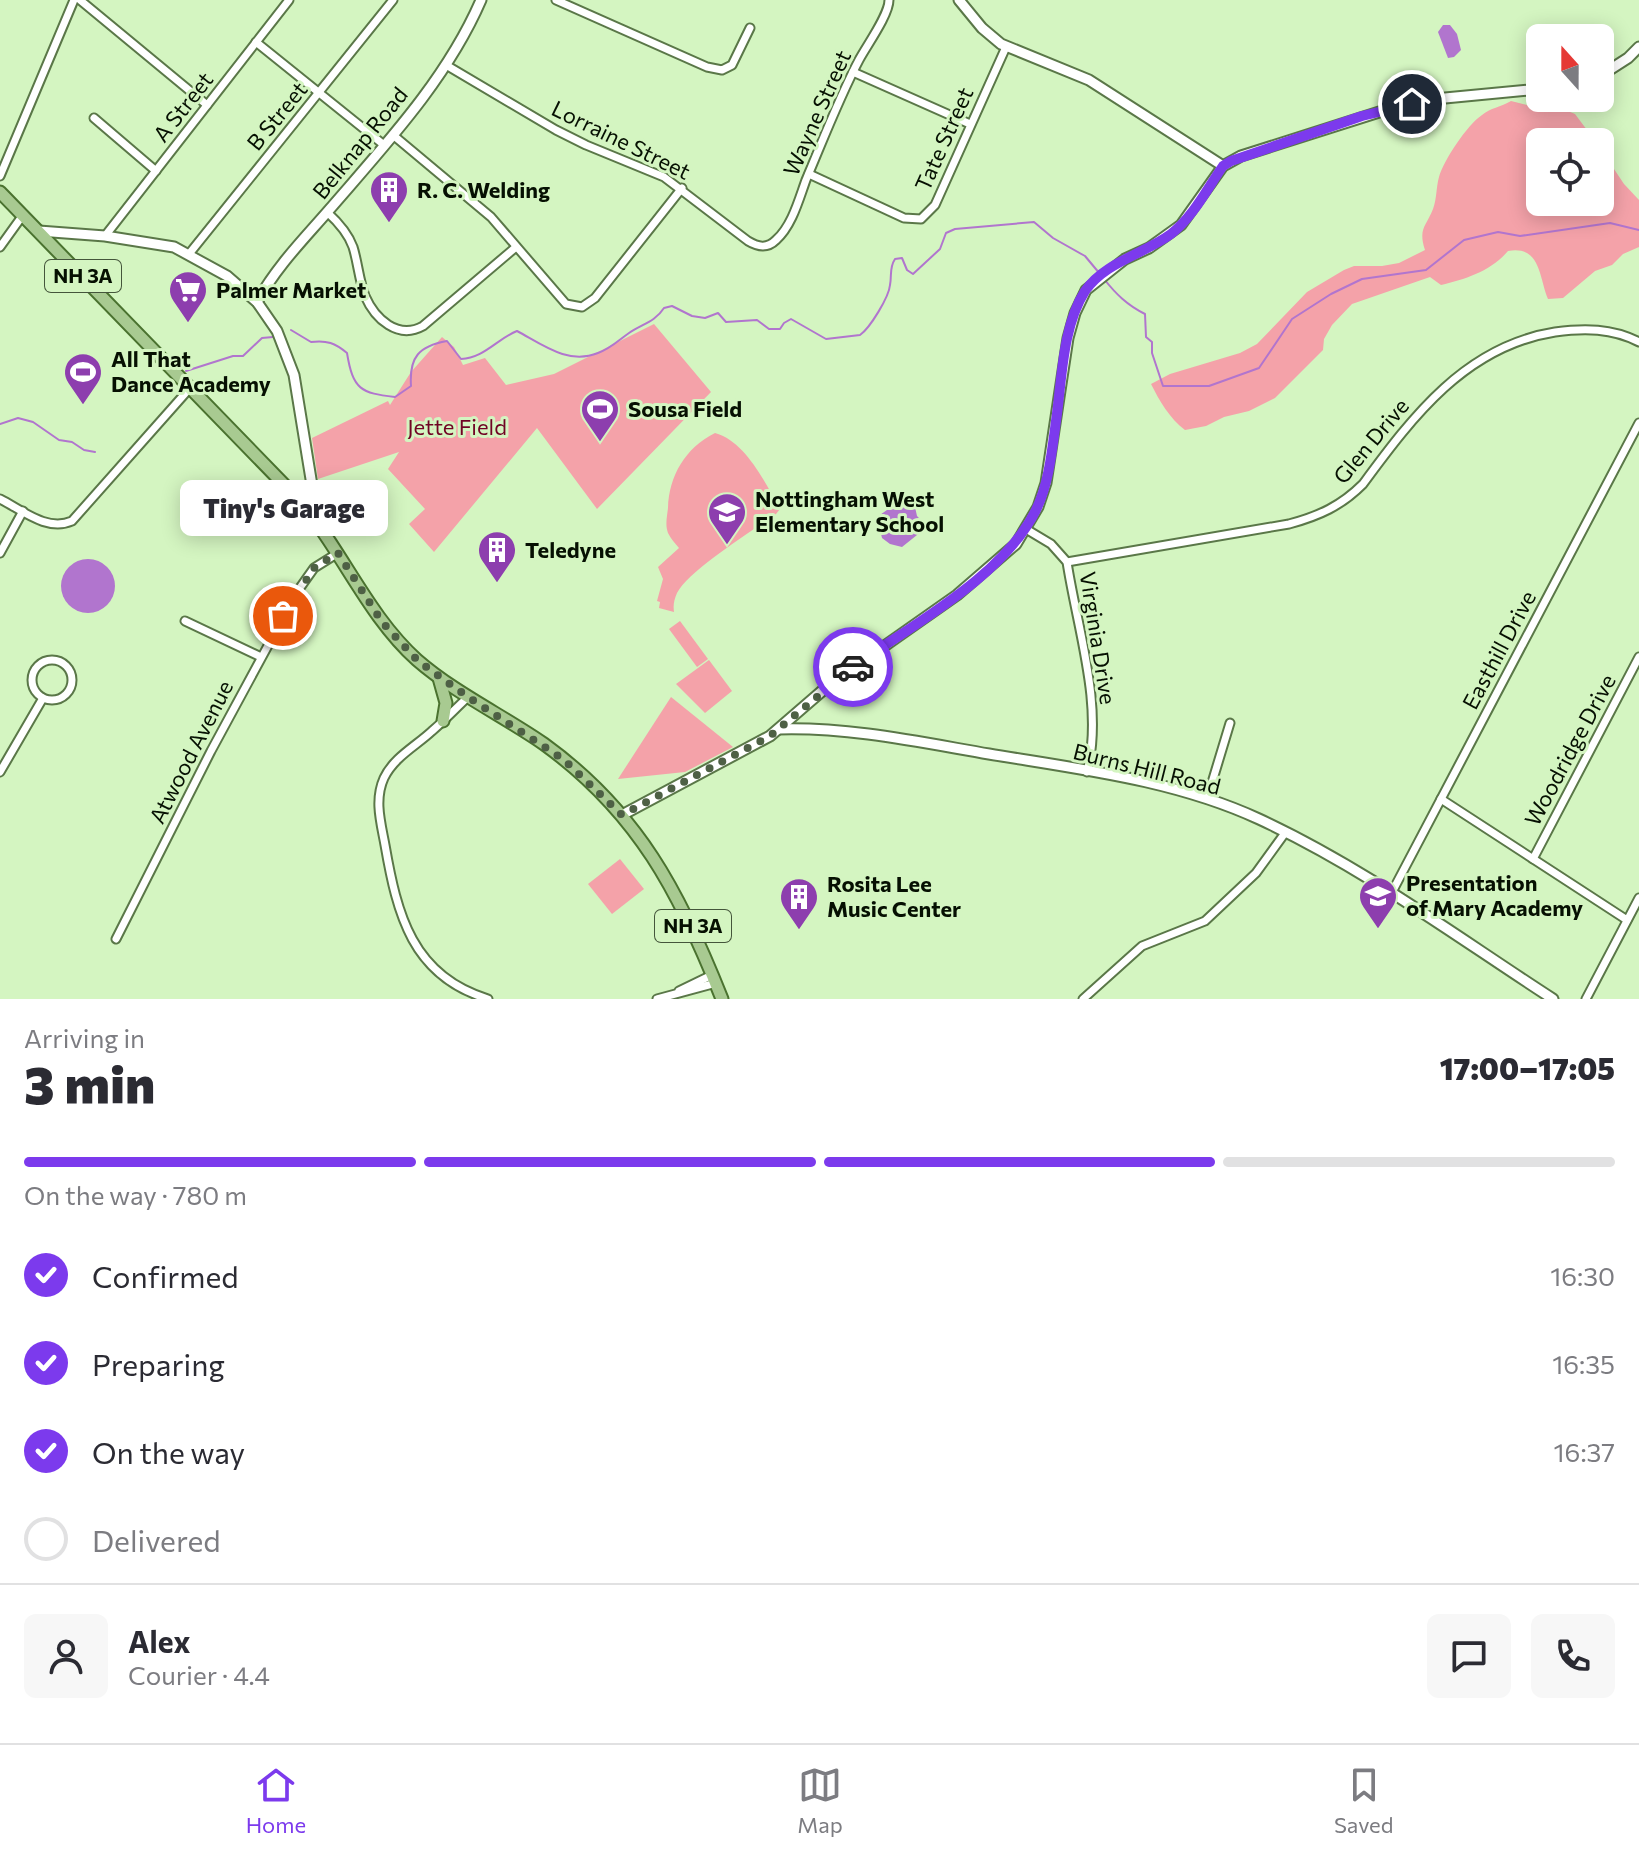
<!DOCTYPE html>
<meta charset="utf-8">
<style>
body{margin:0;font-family:Commissioner,sans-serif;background:#f7f7f7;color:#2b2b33;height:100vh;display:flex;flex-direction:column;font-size:30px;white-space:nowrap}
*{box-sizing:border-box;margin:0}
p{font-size:26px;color:#7c7c81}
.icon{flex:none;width:44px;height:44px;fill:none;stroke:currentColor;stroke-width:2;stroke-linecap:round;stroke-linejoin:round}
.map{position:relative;height:999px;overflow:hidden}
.panel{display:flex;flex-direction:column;background:#fff;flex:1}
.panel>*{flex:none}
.needle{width:52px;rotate:339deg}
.tools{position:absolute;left:1526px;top:24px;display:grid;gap:16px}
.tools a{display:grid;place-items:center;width:88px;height:88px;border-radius:12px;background:#fff;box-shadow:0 4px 20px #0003;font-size:40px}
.pin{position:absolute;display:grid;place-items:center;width:68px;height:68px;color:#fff;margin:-34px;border:4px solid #fff;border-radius:50%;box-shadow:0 2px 8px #0007}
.courier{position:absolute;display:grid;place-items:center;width:80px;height:80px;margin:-40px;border:6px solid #7c3aed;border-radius:50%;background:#fff;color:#222;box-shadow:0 2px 10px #0007}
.bubble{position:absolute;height:56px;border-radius:12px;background:#fff;box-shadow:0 4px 20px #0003;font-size:26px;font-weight:800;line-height:56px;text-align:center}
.overview em{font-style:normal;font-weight:800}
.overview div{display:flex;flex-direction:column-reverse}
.overview{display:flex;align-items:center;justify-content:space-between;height:136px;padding:0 24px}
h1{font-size:52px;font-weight:800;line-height:60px}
.bar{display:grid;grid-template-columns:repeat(4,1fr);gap:12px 8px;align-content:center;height:96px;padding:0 24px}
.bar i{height:10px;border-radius:6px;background:#e1e1e2}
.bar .current{background:#7c3aed}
.bar p{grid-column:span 4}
.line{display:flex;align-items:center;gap:20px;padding:0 24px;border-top:2px solid #e1e1e2}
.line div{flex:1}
.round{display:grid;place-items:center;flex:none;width:84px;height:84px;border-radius:12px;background:#f7f7f7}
ol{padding:0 24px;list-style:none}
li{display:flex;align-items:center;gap:24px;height:88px}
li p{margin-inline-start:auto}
li .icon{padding:8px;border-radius:50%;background:#7c3aed;color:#fff;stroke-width:4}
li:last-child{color:#7c7c81}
li i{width:44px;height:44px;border:4px solid #e1e1e2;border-radius:50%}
.dock{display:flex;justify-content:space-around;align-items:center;height:112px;border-top:2px solid #e1e1e2;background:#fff;font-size:22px;color:#7c7c81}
.dock a{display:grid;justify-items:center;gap:4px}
.dock .current{color:#7c3aed}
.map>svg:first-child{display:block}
</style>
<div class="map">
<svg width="1639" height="999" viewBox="0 0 1639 999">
<rect width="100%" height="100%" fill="#d4f5c1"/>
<g fill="#f4a2a9">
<path d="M1511,101L1546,110L1558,107L1575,114L1596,142H1540V202H1600V148L1624,184L1639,200V247L1623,254L1612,265L1595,271L1563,298L1548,299C1539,278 1541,245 1508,251C1491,271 1466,279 1441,285L1430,277L1352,304L1332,325L1324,339L1323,350L1275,398L1249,411L1224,417L1206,426L1185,430C1170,419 1159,400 1151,384L1170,374L1240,353L1257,344L1307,292L1344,270L1354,266H1382L1399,263L1425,250C1418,228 1426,227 1433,209C1437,198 1436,188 1439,177C1444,160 1467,125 1482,115C1490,108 1501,107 1511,101Z"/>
<polygon points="654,324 711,392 597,509 537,428 434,552 409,524 425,509 388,469 399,452 318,479 312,438 388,401 390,405 411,372 442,337 454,347 463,365 485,358 506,385 554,374"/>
<path d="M715,433C745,441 765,482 780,509L776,514C752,531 689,570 677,593C674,600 673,605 674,612L659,608L660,602L657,601L663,579L658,567L679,548C675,543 671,539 668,533C665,525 667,517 668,508C669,476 685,448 715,433Z"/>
<polygon points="680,621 708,659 697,667 669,629"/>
<polygon points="709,660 732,691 705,713 676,684"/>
<polygon points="671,697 733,747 685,772 618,779"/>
<polygon points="620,859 644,889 612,914 588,884"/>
</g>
<g fill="#b175ce">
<polygon points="1443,25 1450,25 1457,34 1461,50 1454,57 1448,58 1438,32"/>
<polygon points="907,496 913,498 917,516 926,525 922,531 902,547 890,544 882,538 877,517"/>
<circle cx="88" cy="586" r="27"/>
</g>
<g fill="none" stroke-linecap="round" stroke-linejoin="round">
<g stroke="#b175ce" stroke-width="2">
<path d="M1104,279C1116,294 1127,305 1145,314L1146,337L1152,342V353L1163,386H1209L1259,368L1292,319L1331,294L1362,279L1426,270L1464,240L1498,232L1520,236L1610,223L1639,230"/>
<path d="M291,330L311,342C327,340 335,343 347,353C353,390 361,393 395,397L411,386C409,357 419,346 447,341L461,359C484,358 497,339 517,331C543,345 568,365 598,353C610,349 619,340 629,333C642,324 655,322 664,308L672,306L692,316L705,318L718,313L726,322L757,320L769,329H780L784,323L791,319L826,339L860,335C870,328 889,297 890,285C892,275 889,268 895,259L902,258L907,270L913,274L940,249L946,233L955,229L1034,222L1053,238L1085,256L1100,274"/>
<polyline points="186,371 233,356 243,356 262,338 273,337"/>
<polyline points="0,424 18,418 33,422 59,440 72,442 84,450 95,452"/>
</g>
<defs>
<g id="street">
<polyline points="80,0 207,105"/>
<polyline points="556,0 707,67 722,70 732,65 750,28"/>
<polyline points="256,42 384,145"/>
<path d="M446,65L556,130L586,145L664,177L748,241C758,247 767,249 776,240C792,226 799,199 806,180C823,140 839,98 859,60C867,45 889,15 889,0"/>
<polyline points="853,72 970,124"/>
<polyline points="94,118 156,171"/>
<polyline points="393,135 491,217 566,304 582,307 595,298 682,188"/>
<polyline points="809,174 904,218 921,219 935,205 1006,47"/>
<polyline points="0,176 74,0"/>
<path d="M327,212C338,222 348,233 353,247C358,263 359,280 365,296C375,319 398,340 423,326L516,247"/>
<polyline points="105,236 289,0"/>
<polyline points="0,247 23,215"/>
<polyline points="189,254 393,0"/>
<path d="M0,499C22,510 47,532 72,521L190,388"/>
<path d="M1026,529L1051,544L1067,562C1077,628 1104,706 1087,772"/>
<polyline points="0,553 23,511"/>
<path d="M1067,562L1289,524C1319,516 1341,506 1363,484C1413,416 1466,346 1555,332C1584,328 1612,328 1639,342"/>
<polyline points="185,621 261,657"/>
<circle cx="52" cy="680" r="20"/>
<path d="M468,697C456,708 445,720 432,731C416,746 394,757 384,778C374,800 381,823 385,845C397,914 412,976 488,999"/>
<polyline points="0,772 43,698"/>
<polyline points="1207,799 1230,723"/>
<polyline points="1441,799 1627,920"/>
<polyline points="1533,859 1639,657"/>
<polyline points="1391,894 1639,423"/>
<polyline points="116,939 211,751 297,592 314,568 338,553"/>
<polyline points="679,991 712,975"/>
<polyline points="657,999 716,983"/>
<polyline points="1083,999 1142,946 1205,921 1256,873 1285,833"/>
<polyline points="1586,999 1639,898"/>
</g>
<g id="secondary">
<polyline points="959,0 982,28 1001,44 1089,80 1223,166"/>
<polyline points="1600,76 1628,58 1639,47"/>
<polyline points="39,231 105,236 174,247 227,276 257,302 277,331 294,375 318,522"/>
<path d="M257,302C276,267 303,240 329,210C385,145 447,79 481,0"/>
<path d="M779,729C850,727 919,742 989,754C1079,769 1175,780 1259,819C1363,867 1457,937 1553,999"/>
<polyline points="622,815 770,736 829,685 957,595 1016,544 1038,507 1046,483 1068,338 1075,313 1086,290 1125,259 1149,248 1181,225 1223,166 1241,156 1395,107 1445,98 1540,89"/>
</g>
<g id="primary">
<path d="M0,192L298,499C342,550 367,615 417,660C455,693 502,715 544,744C638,812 680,893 722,999"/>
<polyline points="439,678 446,703 443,721"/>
</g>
</defs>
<use href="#street" stroke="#5a7748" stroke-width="11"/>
<use href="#secondary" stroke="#5a7748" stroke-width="13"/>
<use href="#primary" stroke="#4a722f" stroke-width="15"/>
<use href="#street" stroke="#fff" stroke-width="7"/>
<use href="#secondary" stroke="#fff" stroke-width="9"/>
<use href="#primary" stroke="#a8ca91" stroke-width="11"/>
</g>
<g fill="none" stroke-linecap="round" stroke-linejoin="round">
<polyline stroke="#4e6045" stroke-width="8" stroke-dasharray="0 14.4" points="283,616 314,568 338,553 382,622 418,661 468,697 563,759 622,815 770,736 853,667"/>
<path stroke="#7c3aed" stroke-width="10" d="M853,667C913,624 1003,577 1036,510C1049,483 1052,451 1056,421C1062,380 1062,327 1085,291C1105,262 1144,254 1171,234C1193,217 1207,189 1223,166L1231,161L1362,116L1412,104"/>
</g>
<defs>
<symbol id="building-pin" viewBox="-11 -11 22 30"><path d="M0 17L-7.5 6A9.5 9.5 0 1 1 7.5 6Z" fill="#8d3eae" stroke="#d4f5c1"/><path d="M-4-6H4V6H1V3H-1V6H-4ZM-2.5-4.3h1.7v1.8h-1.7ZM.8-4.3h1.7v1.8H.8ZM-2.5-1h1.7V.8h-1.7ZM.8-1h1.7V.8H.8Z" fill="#fff"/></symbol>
<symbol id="supermarket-pin" viewBox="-11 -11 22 30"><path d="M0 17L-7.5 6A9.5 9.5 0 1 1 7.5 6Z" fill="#8d3eae" stroke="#d4f5c1"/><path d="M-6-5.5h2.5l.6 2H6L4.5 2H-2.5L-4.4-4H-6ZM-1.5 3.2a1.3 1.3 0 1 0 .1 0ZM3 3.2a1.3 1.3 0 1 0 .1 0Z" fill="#fff"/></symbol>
<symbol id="stadium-pin" viewBox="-11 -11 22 30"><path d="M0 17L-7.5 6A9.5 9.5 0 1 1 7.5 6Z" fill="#8d3eae" stroke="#d4f5c1"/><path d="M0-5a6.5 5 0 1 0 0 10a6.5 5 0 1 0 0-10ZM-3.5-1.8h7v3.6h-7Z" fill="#fff"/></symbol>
<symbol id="school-pin" viewBox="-11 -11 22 30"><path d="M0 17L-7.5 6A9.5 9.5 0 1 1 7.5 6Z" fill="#8d3eae" stroke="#d4f5c1"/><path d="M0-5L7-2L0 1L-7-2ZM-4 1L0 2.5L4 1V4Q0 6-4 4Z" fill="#fff"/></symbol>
</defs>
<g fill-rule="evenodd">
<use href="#building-pin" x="367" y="168" width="44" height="60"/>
<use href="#supermarket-pin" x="166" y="268" width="44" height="60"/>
<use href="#stadium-pin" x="61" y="350" width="44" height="60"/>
<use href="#stadium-pin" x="578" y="387" width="44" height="60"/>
<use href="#school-pin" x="705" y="490" width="44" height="60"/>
<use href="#building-pin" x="475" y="528" width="44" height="60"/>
<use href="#school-pin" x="1356" y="874" width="44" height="60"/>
<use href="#building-pin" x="777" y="875" width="44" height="60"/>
</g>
<g text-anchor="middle" stroke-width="6" stroke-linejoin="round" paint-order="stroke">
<g fill="#d4f5c1" stroke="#44553b" stroke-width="2">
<rect x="45" y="260" width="76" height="32" rx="6"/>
<rect x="655" y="910" width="76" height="32" rx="6"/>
</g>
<g font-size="20" font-weight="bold" fill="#061002">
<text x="83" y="283">NH 3A</text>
<text x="693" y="933">NH 3A</text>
</g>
<g font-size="22" fill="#061002" stroke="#d4f5c1">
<text transform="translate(183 107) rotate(-52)" y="8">A Street</text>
<text transform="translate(817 113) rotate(-66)" y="8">Wayne Street</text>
<text transform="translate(277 116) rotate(-51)" y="8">B Street</text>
<text transform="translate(944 139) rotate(-66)" y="8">Tate Street</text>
<text transform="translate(621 140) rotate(26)" y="8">Lorraine Street</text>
<text transform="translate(360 143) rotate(-51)" y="8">Belknap Road</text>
<text transform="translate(1371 441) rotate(-50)" y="8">Glen Drive</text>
<text transform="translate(1098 638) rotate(81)" y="8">Virginia Drive</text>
<text transform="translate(1499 650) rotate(-62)" y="8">Easthill Drive</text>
<text transform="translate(1570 750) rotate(-62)" y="8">Woodridge Drive</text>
<text transform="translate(191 752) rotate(-63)" y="8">Atwood Avenue</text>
<text transform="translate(1147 769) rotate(14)" y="8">Burns Hill Road</text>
</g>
<g font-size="22" font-weight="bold" fill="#061002" stroke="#d4f5c1" text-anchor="start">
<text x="417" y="198">R. C. Welding</text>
<text x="216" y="298">Palmer Market</text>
<text x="111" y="367">All That<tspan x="111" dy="25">Dance Academy</tspan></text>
<text x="628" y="417">Sousa Field</text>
<text x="755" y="507">Nottingham West<tspan x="755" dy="25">Elementary School</tspan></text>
<text x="525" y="558">Teledyne</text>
<text x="1406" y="891">Presentation<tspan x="1406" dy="25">of Mary Academy</tspan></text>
<text x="827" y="892">Rosita Lee<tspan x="827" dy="25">Music Center</tspan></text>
</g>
<g font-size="22" fill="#700324" stroke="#d4f5c1">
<text x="457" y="435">Jette Field</text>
</g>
</g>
</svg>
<div class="tools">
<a><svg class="needle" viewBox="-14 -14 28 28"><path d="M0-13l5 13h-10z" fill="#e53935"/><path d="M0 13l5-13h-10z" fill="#7c7c81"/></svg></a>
<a><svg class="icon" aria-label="locate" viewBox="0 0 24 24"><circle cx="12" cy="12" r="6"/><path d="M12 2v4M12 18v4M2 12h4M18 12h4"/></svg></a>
</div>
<div class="pin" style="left:283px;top:616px;background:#ea580c"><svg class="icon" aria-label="bag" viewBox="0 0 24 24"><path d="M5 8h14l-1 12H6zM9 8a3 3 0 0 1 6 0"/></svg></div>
<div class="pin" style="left:1412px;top:104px;background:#1f2937"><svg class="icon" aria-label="home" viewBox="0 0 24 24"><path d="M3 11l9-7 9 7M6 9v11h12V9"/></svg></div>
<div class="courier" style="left:853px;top:667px"><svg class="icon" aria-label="car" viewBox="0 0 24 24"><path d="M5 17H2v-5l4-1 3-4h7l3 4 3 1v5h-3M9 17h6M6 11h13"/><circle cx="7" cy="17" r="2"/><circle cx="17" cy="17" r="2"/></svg></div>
<div class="bubble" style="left:180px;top:480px;width:208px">Tiny's Garage</div>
</div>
<section class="panel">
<div class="overview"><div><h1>3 min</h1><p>Arriving in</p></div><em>17:00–17:05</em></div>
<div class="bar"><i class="current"></i><i class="current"></i><i class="current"></i><i></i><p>On the way · 780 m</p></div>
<ol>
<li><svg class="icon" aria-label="check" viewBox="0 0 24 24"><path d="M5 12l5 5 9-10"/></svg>Confirmed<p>16:30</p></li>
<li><svg class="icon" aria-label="check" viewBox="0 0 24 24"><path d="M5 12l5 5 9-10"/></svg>Preparing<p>16:35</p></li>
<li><svg class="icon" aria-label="check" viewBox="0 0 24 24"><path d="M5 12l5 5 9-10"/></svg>On the way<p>16:37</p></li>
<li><i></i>Delivered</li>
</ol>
<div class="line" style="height:144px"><a class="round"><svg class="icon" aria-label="person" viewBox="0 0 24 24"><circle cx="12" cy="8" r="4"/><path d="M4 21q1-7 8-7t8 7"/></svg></a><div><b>Alex</b><p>Courier · 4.4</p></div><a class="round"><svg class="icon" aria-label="chat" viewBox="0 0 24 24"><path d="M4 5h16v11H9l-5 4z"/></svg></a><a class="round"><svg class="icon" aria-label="phone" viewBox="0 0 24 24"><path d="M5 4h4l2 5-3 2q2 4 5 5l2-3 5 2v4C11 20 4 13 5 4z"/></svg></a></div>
</section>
<nav class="dock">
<a class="current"><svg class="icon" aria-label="home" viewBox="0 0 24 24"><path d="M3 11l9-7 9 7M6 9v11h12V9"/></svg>Home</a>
<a><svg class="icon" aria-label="map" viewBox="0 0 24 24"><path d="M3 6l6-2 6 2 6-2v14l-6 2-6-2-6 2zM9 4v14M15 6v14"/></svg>Map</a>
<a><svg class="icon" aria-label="saved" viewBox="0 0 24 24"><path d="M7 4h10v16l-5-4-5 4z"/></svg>Saved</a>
</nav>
